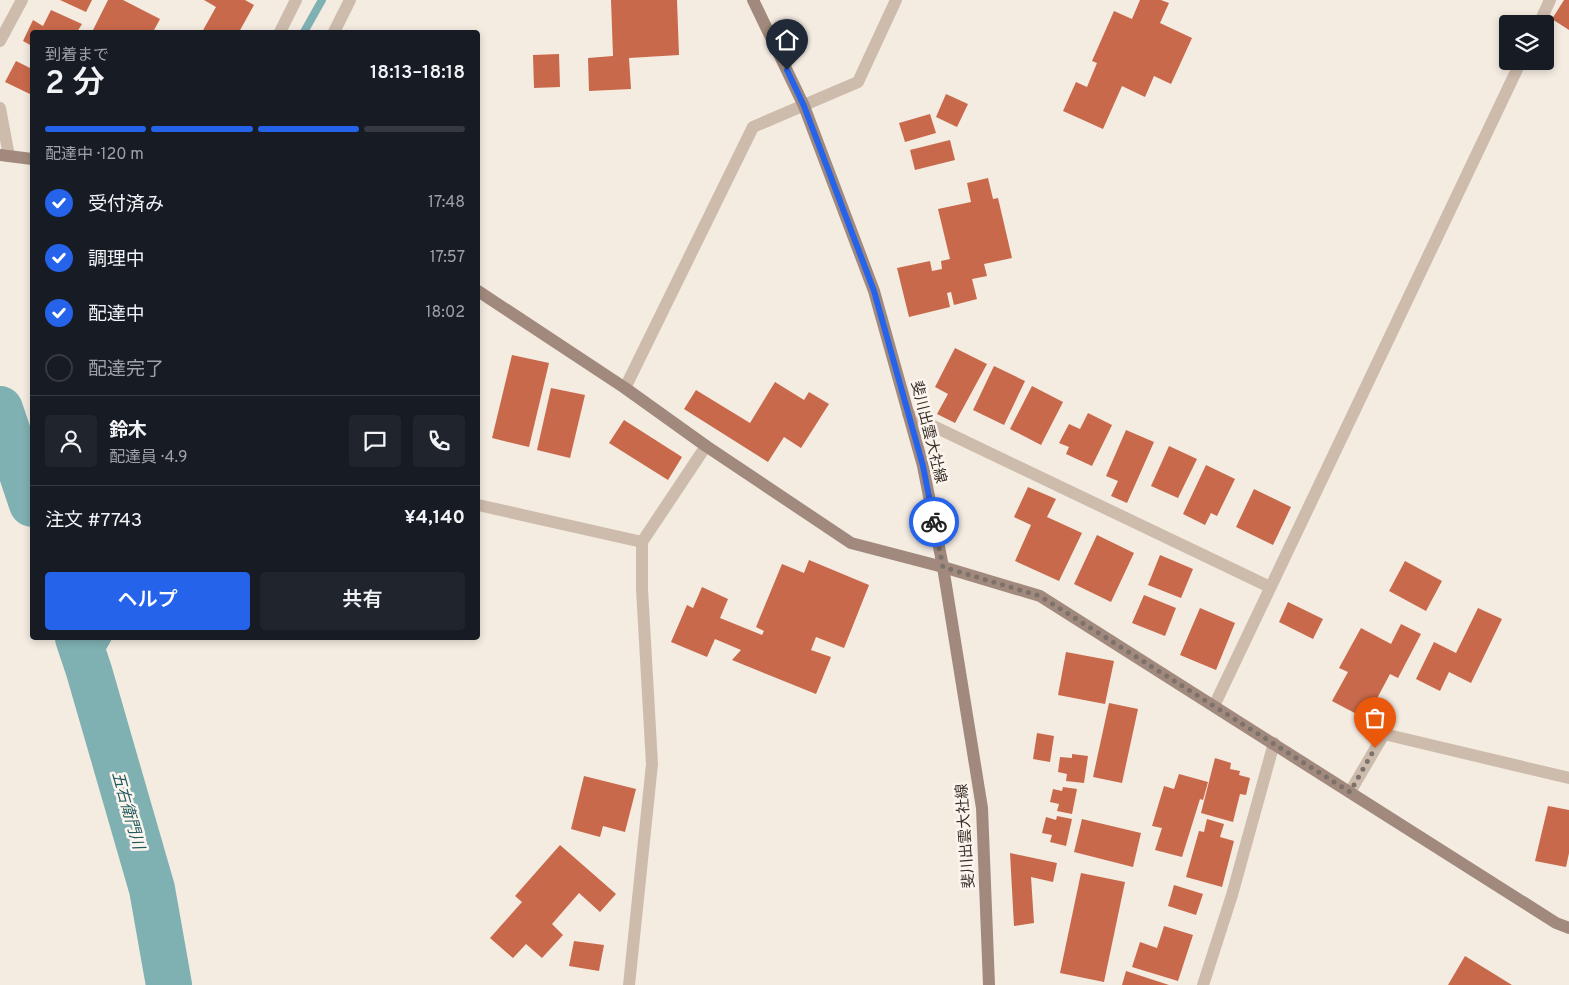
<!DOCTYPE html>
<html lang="ja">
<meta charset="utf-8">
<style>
body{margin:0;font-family:Overpass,"Noto Sans JP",sans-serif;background:#20242c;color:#f1f3f6;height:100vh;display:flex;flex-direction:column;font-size:19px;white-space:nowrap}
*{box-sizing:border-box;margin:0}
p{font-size:16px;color:#9ea1a6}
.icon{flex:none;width:28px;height:28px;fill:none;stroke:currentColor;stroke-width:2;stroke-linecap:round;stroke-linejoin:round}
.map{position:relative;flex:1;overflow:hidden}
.panel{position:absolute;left:30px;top:30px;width:450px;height:610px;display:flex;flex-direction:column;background:#171b24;border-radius:5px;box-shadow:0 2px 8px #0003}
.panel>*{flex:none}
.fabs{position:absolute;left:1499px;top:15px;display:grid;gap:10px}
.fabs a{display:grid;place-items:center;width:55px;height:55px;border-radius:5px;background:#171b24;box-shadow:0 2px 8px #0003;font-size:25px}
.pin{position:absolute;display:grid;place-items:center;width:42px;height:42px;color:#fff;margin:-51px -21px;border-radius:50% 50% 50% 0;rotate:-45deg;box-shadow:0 0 5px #0007}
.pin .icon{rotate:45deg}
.courier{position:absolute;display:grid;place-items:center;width:50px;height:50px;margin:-25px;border:4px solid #2563eb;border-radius:50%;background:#fff;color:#222;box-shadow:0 1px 6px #0007}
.summary em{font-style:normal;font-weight:600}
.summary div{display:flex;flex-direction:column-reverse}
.summary{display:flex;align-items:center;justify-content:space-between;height:85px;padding:0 15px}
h1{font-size:32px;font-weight:600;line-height:38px}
.bar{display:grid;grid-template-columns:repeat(4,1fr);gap:8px 5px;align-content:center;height:60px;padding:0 15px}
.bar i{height:6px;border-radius:4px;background:#363941}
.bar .current{background:#2563eb}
.bar p{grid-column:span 4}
.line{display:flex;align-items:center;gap:12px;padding:0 15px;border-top:1px solid #363941}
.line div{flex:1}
.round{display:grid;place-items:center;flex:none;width:52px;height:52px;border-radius:5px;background:#20242c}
ol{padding:0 15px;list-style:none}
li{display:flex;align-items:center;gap:15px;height:55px}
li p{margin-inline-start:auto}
li .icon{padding:5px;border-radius:50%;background:#2563eb;color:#fff;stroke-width:4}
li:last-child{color:#9ea1a6}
li i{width:28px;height:28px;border:2px solid #363941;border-radius:50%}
.cta{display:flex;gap:10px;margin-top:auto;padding:10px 15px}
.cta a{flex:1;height:58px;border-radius:5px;background:#2563eb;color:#fff;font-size:20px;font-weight:600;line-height:58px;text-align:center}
.cta a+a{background:#20242c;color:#f1f3f6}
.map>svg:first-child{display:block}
</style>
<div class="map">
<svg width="1569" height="985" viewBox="0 0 1569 985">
<rect width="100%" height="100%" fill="#f4ebe1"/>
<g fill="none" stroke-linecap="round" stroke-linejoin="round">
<g stroke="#7fb0b2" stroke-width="8">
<polyline points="304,32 322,0"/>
<polyline points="89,671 108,638"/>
</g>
<g stroke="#7fb0b2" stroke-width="46">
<polyline points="0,409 32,504"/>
<polyline points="78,638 89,671 152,889 169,985"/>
</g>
</g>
<g fill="#c8694b">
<polygon points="60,0 92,0 86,12"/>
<polygon points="108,0 123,0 160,19 153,32 92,32"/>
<polygon points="204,0 245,0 254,5 239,32 202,32 216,7"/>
<polygon points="611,0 677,0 679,55 629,58 631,89 589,91 588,58 613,56"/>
<polygon points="1140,0 1161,0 1169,3 1160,23 1192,38 1171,84 1154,76 1145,97 1122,86 1103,129 1063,111 1076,82 1087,87 1097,63 1092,61 1114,11 1132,19"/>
<polygon points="1564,0 1569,0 1569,30 1552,19"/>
<polygon points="51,10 82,24 77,32 32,32 32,46 23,41 33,20 43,26"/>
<polygon points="559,54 560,87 534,88 533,55"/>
<polygon points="16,61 32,69 32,95 5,82"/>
<polygon points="946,94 968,104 957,127 936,117"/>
<polygon points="930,114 936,133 905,142 899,123"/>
<polygon points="950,140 955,160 915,170 910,150"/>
<polygon points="988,178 993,199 998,198 1012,258 984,264 987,276 972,279 977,299 954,305 951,292 947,293 950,307 909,317 897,268 930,261 932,271 942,269 941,261 950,259 938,209 971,202 967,183"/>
<polygon points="955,348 987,364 955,423 937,414 948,394 935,387"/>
<polygon points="512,355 549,363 529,447 492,438"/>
<polygon points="994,366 1025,381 1004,425 973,410"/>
<polygon points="775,382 804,400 809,392 829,404 801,448 784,437 768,462 684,409 696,390 750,423"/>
<polygon points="1032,386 1063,402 1041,445 1010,429"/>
<polygon points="551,388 585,395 570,458 537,450"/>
<polygon points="1088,413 1112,425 1092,466 1066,454 1069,447 1059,443 1069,424 1080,429"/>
<polygon points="624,420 682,457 668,480 609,443"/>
<polygon points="1126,430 1154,442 1127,503 1111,496 1118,481 1106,476"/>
<polygon points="1169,446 1197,459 1178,498 1151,486"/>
<polygon points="1206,465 1235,479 1217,516 1211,513 1205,525 1183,514"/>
<polygon points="1028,487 1056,499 1047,517 1082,533 1059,581 1015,561 1031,525 1014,517"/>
<polygon points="1254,489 1291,507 1273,545 1236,527"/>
<polygon points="1097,535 1134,553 1111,602 1074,584"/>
<polygon points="1160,555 1193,569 1181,598 1148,585"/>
<polygon points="809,560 869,585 844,648 816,637 811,650 831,657 816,694 732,660 741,650 715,639 707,657 671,642 687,605 693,608 702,587 728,599 720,618 762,635 764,631 756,627 782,564 804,573"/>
<polygon points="1405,561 1442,581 1426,611 1389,591"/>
<polygon points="1144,595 1176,608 1165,636 1132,623"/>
<polygon points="1288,602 1323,619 1313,639 1279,622"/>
<polygon points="1200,608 1235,623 1216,670 1180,655"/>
<polygon points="1478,608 1502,619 1471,683 1449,672 1440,691 1416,679 1434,642 1456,653"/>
<polygon points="1401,624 1421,634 1398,678 1390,674 1366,719 1332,701 1348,672 1339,668 1361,628 1391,644"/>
<polygon points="1066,652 1114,661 1105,704 1058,695"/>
<polygon points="1109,703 1138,709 1122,783 1093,777"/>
<polygon points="1037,733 1054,736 1050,762 1033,759"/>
<polygon points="1072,754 1088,756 1084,783 1066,781 1067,774 1058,772 1060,757 1072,758"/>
<polygon points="1215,758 1231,763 1230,769 1240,771 1239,775 1250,778 1246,795 1240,794 1233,822 1201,813"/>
<polygon points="1179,774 1208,782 1203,800 1200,799 1182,857 1155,850 1162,828 1152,826 1164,786 1174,789"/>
<polygon points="584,776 636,789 625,832 603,826 600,837 571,829"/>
<polygon points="1063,787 1077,789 1072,814 1057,811 1059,804 1050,802 1053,789 1062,791"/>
<polygon points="1548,806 1569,810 1569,853 1566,867 1535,861"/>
<polygon points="1057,816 1072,819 1066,846 1050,842 1052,835 1042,833 1046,817 1056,820"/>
<polygon points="1082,819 1141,833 1133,867 1074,852"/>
<polygon points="1207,819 1224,824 1220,837 1234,841 1222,887 1186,877 1199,831 1204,832"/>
<polygon points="560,845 616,894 600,912 579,893 552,924 563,935 542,958 526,944 513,958 490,938 522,902 515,896"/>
<polygon points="1010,853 1057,863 1053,882 1031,877 1034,923 1014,926"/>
<polygon points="1081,873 1125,882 1104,982 1060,973"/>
<polygon points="1174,885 1203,894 1196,915 1168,906"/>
<polygon points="1164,926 1193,935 1178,981 1132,967 1140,942 1157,948"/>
<polygon points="574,941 604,945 599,971 569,966"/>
<polygon points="1465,956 1512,985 1448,985"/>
<polygon points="1126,971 1169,985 1122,985"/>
</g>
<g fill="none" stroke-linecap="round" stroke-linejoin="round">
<g stroke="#cdbbac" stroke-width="12">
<polyline points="1539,24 1550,0"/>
<polyline points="280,32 296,0"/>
<polyline points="334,32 350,0"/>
<polyline points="0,41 22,0"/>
<polyline points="0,108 9,156"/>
<polyline points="625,388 753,127 858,82 896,0"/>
<polyline points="908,414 1270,587"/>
<polyline points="478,505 642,542"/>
<polyline points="1214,706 1521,61"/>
<polyline points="1350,792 1384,734 1569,778"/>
<polyline points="629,985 652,764 642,589 642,542 706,446"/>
<polyline points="1203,985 1232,895 1274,743"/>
</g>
<g stroke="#a18a7d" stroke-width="12">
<polyline points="753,0 804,106 874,291 923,466 943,567 982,808 989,985"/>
<polyline points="0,155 32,159"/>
<polyline points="478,291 625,388 706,446 851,543 943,567 1040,596 1556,923 1569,928"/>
</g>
</g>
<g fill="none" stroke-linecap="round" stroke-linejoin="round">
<polyline stroke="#7c716b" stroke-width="5" stroke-dasharray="0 9" points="934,522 943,567 1040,596 1350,792 1375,748"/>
<polyline stroke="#2563eb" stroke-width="6" points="787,70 804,106 874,291 923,466 934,522"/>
</g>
<g text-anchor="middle" stroke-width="5" stroke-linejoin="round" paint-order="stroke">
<g font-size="15" fill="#3b302b" stroke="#fbf5ee">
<text transform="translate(929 432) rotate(76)" y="5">斐川出雲大社線</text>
<text transform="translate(965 836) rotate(-94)" y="5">斐川出雲大社線</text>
</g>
<g font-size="16" font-style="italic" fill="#1f5a5e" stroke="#fbf5ee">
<text transform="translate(129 810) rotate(74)" y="6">五右衛門川</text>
</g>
</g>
</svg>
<div class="fabs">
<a><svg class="icon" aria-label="layers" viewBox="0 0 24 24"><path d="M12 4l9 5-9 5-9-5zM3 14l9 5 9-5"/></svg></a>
</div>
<div class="pin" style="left:1375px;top:748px;background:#ea580c"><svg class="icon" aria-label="bag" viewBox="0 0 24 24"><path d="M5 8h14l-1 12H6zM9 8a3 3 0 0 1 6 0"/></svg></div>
<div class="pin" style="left:787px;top:70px;background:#1f2937"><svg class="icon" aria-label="home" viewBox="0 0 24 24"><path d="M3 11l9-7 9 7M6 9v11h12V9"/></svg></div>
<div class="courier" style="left:934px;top:522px"><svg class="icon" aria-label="bike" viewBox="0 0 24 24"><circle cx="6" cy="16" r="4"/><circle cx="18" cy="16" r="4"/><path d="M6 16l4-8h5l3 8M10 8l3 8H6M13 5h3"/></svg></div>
<section class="panel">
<div class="summary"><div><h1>2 分</h1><p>到着まで</p></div><em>18:13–18:18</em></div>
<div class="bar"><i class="current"></i><i class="current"></i><i class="current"></i><i></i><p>配達中 · 120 m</p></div>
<ol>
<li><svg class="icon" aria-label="check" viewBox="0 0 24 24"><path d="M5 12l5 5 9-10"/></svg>受付済み<p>17:48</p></li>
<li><svg class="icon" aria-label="check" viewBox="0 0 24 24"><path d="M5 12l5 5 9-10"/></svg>調理中<p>17:57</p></li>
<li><svg class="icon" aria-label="check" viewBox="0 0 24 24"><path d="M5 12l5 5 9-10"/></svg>配達中<p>18:02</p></li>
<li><i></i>配達完了</li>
</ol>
<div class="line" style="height:90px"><a class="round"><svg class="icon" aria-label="person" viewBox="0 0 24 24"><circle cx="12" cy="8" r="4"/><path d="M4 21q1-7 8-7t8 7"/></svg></a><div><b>鈴木</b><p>配達員 · 4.9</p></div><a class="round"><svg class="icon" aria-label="chat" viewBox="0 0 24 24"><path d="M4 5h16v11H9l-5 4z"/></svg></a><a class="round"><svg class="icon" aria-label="phone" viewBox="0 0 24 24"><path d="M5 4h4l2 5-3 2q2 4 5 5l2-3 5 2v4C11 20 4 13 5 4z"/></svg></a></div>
<div class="line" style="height:65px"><div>注文 #7743</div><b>¥4,140</b></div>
<div class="cta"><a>ヘルプ</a><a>共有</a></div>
</section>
</div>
